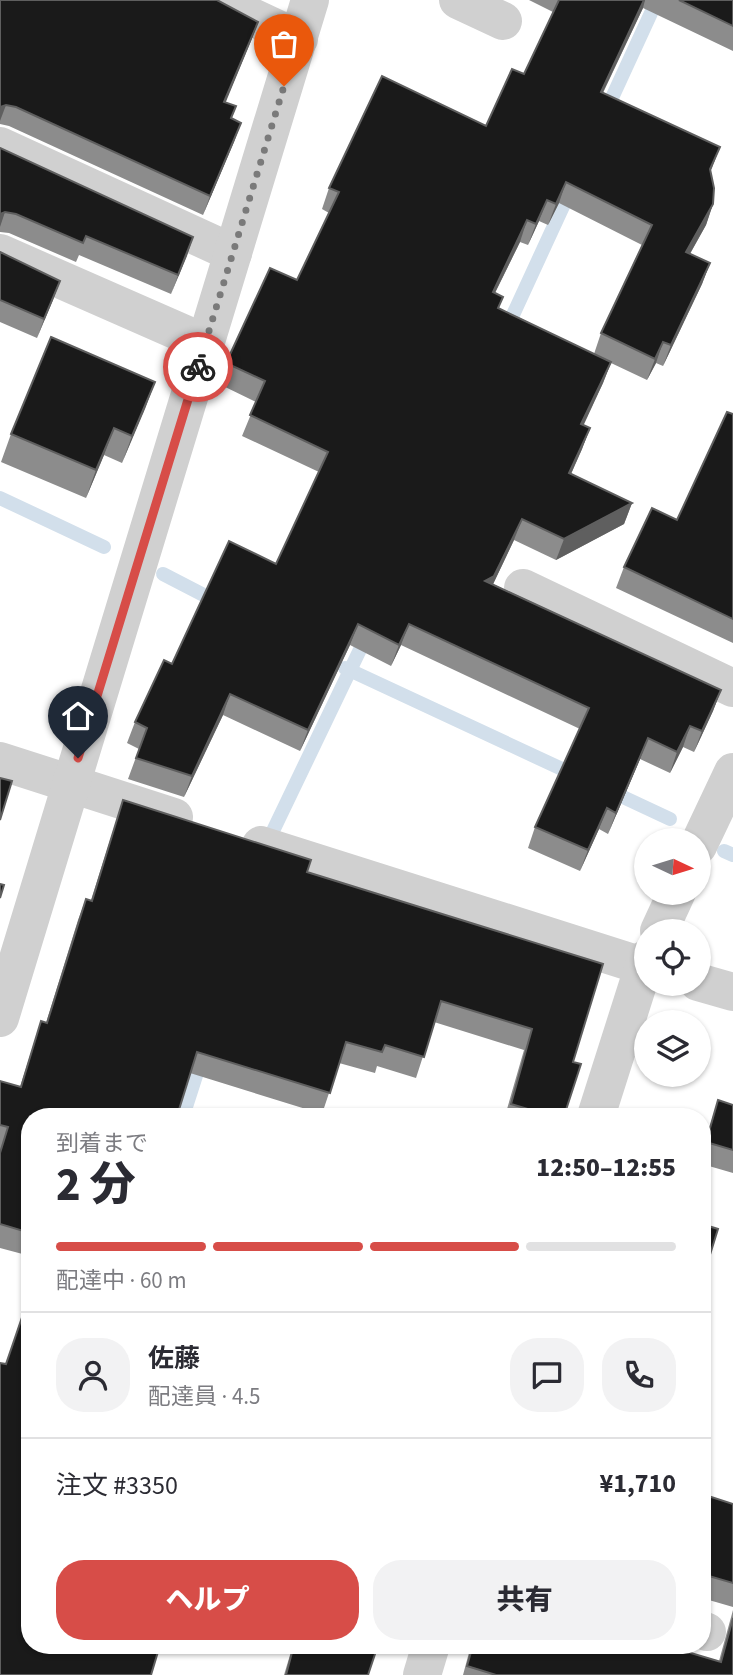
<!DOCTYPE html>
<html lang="ja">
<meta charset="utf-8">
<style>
body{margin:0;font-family:"Source Sans 3","Noto Sans JP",sans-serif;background:#f2f2f3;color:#2b2b33;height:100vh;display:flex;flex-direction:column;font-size:26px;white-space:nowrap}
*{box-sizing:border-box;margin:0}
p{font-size:23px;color:#7c7c81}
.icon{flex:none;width:38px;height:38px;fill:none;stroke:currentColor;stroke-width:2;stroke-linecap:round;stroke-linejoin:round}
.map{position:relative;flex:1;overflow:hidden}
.sheet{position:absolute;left:21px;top:1108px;width:690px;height:546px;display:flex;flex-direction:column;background:#fff;border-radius:28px;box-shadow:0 2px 5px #0004}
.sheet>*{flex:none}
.needle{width:46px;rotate:94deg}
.controls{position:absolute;left:634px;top:828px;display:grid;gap:14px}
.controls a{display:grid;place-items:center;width:77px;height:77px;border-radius:50%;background:#fff;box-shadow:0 2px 5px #0004;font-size:35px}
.pin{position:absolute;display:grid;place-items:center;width:60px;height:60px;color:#fff;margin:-72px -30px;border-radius:50% 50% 50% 0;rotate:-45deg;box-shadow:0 0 7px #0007}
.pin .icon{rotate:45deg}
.courier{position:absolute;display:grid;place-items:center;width:70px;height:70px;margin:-35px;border:5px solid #d74d48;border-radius:50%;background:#fff;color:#222;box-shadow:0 2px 9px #0007}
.headline em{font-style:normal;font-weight:800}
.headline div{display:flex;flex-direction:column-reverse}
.headline{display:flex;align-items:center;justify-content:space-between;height:119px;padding:0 35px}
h1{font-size:46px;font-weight:800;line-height:52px}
.bar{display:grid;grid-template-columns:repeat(4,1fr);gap:10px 7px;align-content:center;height:84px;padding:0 35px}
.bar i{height:9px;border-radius:5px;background:#e1e1e2}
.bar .selected{background:#d74d48}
.bar p{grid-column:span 4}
.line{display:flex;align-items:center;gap:18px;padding:0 35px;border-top:2px solid #e1e1e2}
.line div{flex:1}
.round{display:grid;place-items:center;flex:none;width:74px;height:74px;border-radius:28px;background:#f2f2f3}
.cta{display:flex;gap:14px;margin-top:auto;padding:14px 35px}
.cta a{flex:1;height:80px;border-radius:28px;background:#d74d48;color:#fff;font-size:28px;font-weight:800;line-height:80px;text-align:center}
.cta a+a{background:#f2f2f3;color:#2b2b33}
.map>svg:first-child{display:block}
</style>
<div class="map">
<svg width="733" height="1675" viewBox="0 0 733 1675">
<rect width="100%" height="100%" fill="#fff"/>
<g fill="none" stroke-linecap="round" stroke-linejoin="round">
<g stroke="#d2dfeb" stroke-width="14">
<polyline points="605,113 657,0"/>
<polyline points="506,330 571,189"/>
<polyline points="0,498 104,547"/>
<polyline points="163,574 221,604"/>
<polyline points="345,668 577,776"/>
<polyline points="608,790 670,819"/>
<polyline points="272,833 367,635"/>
<polyline points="724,851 733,855"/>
<polyline points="183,1116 202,1057"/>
</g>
<g stroke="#d0d0d0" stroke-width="38">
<polyline points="216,0 299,39"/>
<polyline points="458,0 503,21"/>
<polyline points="0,146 233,253"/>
<polyline points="0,253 205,343"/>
<polyline points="523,588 733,688"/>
<polyline points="0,761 174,817"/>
<polyline points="261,845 646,967"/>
<polyline points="698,846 733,772"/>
<polyline points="659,931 677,892"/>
<polyline points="698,982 733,992"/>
<polyline points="0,1018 310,0"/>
<polyline points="596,1116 646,959"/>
<polyline points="702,1630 707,1632"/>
<polyline points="422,1675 431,1645"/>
</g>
</g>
<g fill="#8c8c8c" fill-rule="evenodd">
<polygon points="0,0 258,22 225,102 232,118 241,123 203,215 9,126 0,124"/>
<path d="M529,0H733V51L643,8L603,93L710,172L713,204L706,225L690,254L710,263L702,284L663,366L656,363L647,380L611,363L603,383L583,425L590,428L582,449L571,474L632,503L624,524L556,560L514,540L493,584L721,690L713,711L694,752L683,747L670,773L640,759L608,834L599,829L580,871L528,848L535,827L580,729L401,645L391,666L350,645L300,751L223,715L184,797L128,779L139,749L127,743L135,722L172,664L276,564L319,472L242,436L256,402L219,384L226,363L297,280L329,213L322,209L329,188L486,126L524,74L553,12ZM559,203L642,245L601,333L594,354L499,308L495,293L520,242L528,245L539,221L548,225Z"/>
<polygon points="0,148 193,237 171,294 79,255 76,262 9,233 0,232"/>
<polygon points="0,252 60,281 37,338 0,322"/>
<polygon points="155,382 122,463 104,455 86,498 1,462 11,434"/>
<polygon points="733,414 733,643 616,588 624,567 677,520"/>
<polygon points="123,800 307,872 603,964 573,1062 564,1116 505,1116 524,1050 434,1022 416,1078 377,1066 375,1073 339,1063 322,1114 190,1073 30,1116 30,1256 0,1248 0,1081 20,1087 41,1021 46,1023 78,920 86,899 91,900"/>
<polygon points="718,1100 733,1105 733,1173 702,1164 702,1151"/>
<polygon points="702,1494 733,1504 733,1607 702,1598"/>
<polygon points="733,1610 733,1675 463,1675 471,1645 664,1645 719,1661"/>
<polygon points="293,1645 378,1645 368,1675 284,1675"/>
</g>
<g fill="#5f5f5f">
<polygon points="644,0 645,0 643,8 593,113 601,92"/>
<polygon points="258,22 251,41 218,121 224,102"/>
<polygon points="6,105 0,121 0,107"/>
<polygon points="241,123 234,142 203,215 210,196"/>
<polygon points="720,147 712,168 702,190 710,169"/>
<polygon points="566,182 559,203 548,225 556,204"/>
<polygon points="547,200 539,221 528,245 536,224"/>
<polygon points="713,204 706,225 679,273 686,252"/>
<polygon points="5,212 0,227 0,214"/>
<polygon points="527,220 520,242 485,313 493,292"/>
<polygon points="193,237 187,256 171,294 178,275"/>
<polygon points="710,263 702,284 663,366 671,345"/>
<polygon points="60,281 53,300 37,338 44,319"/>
<polygon points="663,342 656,363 647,380 655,359"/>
<polygon points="611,362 603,383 574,446 581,424"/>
<polygon points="155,382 145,409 122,463 132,436"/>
<polygon points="114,428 104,455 86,498 96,470"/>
<polygon points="590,428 582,449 562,494 569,473"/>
<polygon points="632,503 624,524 556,560 564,539"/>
<polygon points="522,519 514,540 487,597 485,581"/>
<polygon points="358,624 350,645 300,751 308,730"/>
<polygon points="409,624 401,645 391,666 399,645"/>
<polygon points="721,690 713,711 694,752 702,731"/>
<polygon points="230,694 223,715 184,797 192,776"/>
<polygon points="690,726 683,747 670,773 677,752"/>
<polygon points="648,738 640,759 608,834 616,813"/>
<polygon points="607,808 599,829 580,871 588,850"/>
</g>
<g fill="#1a1a1a" stroke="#5f5f5f" stroke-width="2">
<polygon points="0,0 217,0 258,22 224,102 236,106 231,118 241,123 210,196 16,107 6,105 0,107"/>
<polygon points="559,0 644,0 601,92 720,147 710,169 714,188 713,204 686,252 710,263 671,345 663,342 655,359 601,333 652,225 566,182 556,204 547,200 536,224 527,220 493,292 503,297 498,308 611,362 581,424 590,428 569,473 632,503 564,539 522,519 494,576 485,581 721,690 702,731 690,726 677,752 648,738 616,813 607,808 588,850 535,827 589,708 409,624 399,645 358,624 308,730 230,694 192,776 136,758 147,728 135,722 164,660 172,664 229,541 276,564 328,452 250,415 265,381 226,363 270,268 297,280 339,192 329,188 382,76 486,126 512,69 524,74"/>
<polygon points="679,0 733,0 733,26"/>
<polygon points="0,148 193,237 178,275 86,236 83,243 16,214 5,212 0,214"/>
<polygon points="0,252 60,281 44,319 0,300"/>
<polygon points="51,337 155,382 132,436 114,428 96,470 11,434"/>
<polygon points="727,412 733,414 733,619 624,567 652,508 677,520"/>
<polygon points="0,778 12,781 0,820"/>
<polygon points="123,800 311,860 307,872 603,964 573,1062 581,1064 564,1116 551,1116 511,1104 532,1029 441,1001 424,1057 385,1045 382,1052 346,1042 330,1093 197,1052 177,1116 30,1116 30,1233 0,1224 0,1153 8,1127 0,1125 0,1081 21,1087 41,1021 47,1023 86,899 92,901"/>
<polygon points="0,884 4,885 0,898"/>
<polygon points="718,1100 733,1105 733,1150 706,1142"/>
<polygon points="702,1224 718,1229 704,1274 702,1273"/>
<polygon points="30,1294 30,1645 160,1645 151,1675 0,1675 0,1363 6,1364"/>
<polygon points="702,1494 733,1504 733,1583 702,1574"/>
<polygon points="733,1618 733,1675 496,1675 467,1666 473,1645 664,1645 721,1662"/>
<polygon points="294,1645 378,1645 368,1675 286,1675"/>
</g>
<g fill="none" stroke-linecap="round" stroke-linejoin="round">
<polyline stroke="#7a7a7a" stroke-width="7" stroke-dasharray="0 12.6" points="198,367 284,86"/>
<polyline stroke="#d74d48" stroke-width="9" points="78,758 198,367"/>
</g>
</svg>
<div class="controls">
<a><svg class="needle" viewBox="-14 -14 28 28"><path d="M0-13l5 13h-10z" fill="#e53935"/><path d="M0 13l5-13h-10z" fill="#7c7c81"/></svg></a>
<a><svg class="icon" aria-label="locate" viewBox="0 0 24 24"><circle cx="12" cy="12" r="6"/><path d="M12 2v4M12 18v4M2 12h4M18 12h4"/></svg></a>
<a><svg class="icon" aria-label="layers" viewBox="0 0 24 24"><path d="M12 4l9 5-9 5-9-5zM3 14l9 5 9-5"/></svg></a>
</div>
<div class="pin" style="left:284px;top:86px;background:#ea580c"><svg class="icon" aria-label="bag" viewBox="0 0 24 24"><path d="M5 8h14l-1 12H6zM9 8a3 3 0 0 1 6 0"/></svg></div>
<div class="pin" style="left:78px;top:758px;background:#1f2937"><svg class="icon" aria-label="home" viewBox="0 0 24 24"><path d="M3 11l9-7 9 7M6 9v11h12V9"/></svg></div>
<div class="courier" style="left:198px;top:367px"><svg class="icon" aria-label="bike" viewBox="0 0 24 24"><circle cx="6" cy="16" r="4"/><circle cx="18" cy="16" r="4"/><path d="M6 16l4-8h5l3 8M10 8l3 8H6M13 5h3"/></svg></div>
<section class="sheet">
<div class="headline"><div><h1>2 分</h1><p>到着まで</p></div><em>12:50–12:55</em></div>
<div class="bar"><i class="selected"></i><i class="selected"></i><i class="selected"></i><i></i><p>配達中 · 60 m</p></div>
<div class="line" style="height:126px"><a class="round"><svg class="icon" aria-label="person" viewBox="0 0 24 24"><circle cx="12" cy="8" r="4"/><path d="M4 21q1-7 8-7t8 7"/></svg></a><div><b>佐藤</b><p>配達員 · 4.5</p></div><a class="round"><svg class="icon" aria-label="chat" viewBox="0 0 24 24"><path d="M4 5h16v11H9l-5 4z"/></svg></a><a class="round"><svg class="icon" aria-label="phone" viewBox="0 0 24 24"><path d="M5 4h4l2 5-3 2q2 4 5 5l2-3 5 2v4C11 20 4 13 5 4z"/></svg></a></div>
<div class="line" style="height:91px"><div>注文 #3350</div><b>¥1,710</b></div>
<div class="cta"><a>ヘルプ</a><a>共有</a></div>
</section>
</div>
